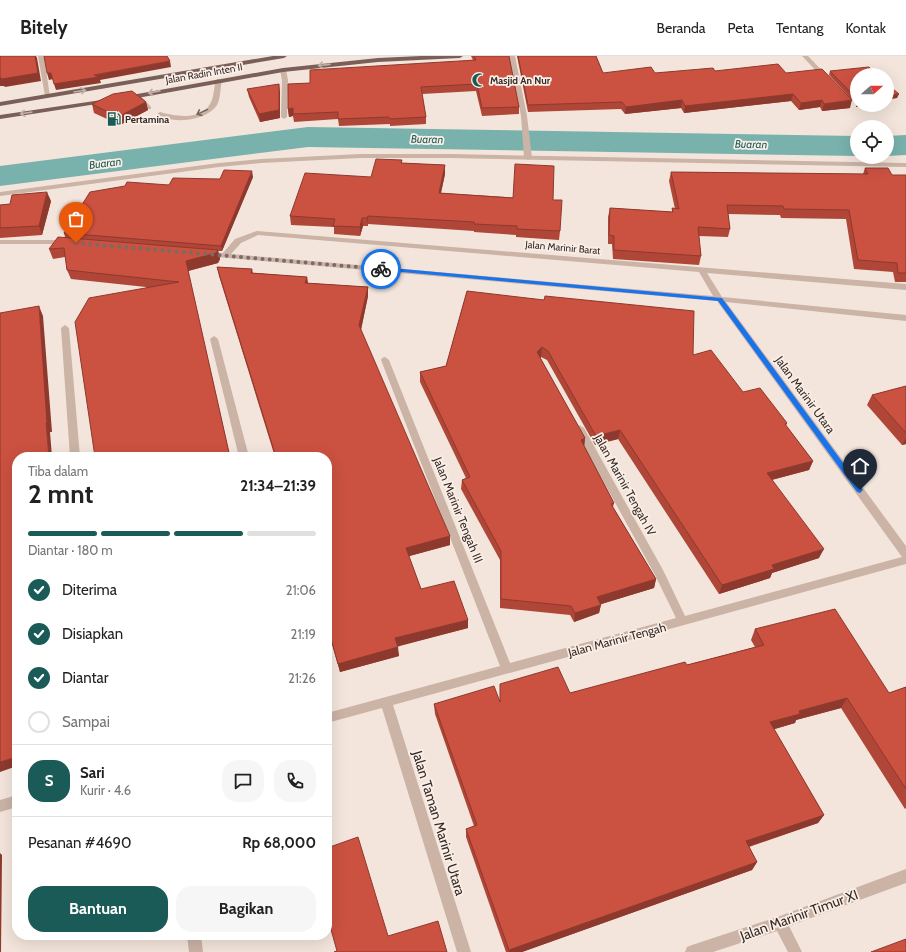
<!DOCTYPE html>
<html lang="id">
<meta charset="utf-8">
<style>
body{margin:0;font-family:Cabin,sans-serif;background:#f6f6f6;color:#222;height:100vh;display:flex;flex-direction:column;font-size:15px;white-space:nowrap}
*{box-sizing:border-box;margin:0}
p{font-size:13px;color:#767676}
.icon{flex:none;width:22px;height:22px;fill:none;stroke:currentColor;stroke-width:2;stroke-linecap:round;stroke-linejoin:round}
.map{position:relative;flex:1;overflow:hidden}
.drawer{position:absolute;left:12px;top:396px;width:320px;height:488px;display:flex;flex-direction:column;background:#fff;border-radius:16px;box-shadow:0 4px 16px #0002}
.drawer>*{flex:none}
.needle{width:26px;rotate:69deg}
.tools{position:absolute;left:850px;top:12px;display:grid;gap:8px}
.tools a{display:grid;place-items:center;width:44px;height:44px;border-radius:50%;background:#fff;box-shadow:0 4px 16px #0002;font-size:20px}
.pin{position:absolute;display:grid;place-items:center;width:34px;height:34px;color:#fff;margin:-41px -17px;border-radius:50% 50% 50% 0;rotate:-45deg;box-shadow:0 0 4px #0007}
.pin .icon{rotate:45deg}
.courier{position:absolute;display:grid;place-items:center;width:40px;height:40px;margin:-20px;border:3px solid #1a73e8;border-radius:50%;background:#fff;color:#222;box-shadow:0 1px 5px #0007}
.headline em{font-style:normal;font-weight:700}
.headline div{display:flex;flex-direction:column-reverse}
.headline{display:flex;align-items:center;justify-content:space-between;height:68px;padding:0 16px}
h1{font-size:26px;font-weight:700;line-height:30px}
.bar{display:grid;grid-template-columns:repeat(4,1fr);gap:6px 4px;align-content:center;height:48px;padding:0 16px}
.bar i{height:5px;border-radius:3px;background:#e0e0e0}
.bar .current{background:#1b5b57}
.bar p{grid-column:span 4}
.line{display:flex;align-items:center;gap:10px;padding:0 16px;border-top:1px solid #e0e0e0}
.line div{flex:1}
.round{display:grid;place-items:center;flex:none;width:42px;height:42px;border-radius:16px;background:#f6f6f6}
ol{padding:0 16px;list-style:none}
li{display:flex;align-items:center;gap:12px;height:44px}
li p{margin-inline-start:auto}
li .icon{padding:4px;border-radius:50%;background:#1b5b57;color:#fff;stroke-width:4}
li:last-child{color:#767676}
li i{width:22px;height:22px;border:2px solid #e0e0e0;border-radius:50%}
.action{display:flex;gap:8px;margin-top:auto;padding:8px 16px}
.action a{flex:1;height:46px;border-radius:16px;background:#1b5b57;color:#fff;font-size:16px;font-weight:700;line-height:46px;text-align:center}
.action a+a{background:#f6f6f6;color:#222}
header{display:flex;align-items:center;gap:24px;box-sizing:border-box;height:56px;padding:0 20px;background:#fff;border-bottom:1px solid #e0e0e0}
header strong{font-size:19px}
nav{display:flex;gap:22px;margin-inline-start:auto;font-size:14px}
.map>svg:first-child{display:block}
</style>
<header>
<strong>Bitely</strong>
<nav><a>Beranda</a><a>Peta</a><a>Tentang</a><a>Kontak</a></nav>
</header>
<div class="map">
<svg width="906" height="896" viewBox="0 0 906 896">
<rect width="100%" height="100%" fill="#f3e5db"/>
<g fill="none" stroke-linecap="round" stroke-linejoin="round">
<g fill="#79b1ac" fill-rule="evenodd">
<polygon points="308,71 857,80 857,100 308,91 0,130 0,110"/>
<polygon points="906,79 906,99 887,100 887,80"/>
</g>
<g fill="#cbb3a6" fill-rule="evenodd">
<polygon points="509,0 515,0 527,60 532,102 528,104 524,102 521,60"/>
<polygon points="802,0 808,0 829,22 829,24 825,24"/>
<polygon points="283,12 286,14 288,24 287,61 284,63 281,61 282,24 280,14"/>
<path d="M217,23L222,24C220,32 221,41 217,49C207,65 171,69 157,58L160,56C175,60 201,65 210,48C215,40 213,30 217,23Z"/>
<polygon points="136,39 140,39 151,51 151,53 147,53 136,41"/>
</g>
<g fill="#cbb3a6" fill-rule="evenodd">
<polygon points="38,0 44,0 50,41 45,40"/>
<polygon points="360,98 451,98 906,107 906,111 451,102 360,102 261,107 219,111 0,140 0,136 219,107 261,103"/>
<path d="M257,175L906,228V234L707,217L722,241L906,259V265L726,246L906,490V508L393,649L471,896H457L382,652L327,667V657L500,610L381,304L382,302L385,301L389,304L510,607L676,562L655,519L574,372L579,369L584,372L663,514L685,560L902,501L717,245L205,200L201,198L205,196L223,197L235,183ZM258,179L699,216L713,240L231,198L241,187Z"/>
<polygon points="0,184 67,184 71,186 67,188 0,188"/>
<polygon points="65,269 69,272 80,401 70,401 61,272"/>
<polygon points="214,280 218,283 249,401 239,401 210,283"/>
<polygon points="17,739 17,751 0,756 0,744"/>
<polygon points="906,813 906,827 789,870 802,896 788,896 777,875 713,896 685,896 687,891 692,889 780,860"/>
<polygon points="187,879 201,879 203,896 189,896"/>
</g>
<g fill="#7a5f58" fill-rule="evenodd">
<polygon points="273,0 287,0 284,2 0,50 0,46"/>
<polygon points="421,0 463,0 460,2 378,6 283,16 126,44 123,42 126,40 283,12 378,2"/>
<polygon points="108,43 110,44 110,46 0,63 0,59"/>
</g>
</g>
<g fill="#af4638">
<polygon points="471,0 509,0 519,51 519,58 482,60 476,35 422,38 426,61 426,68 390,70 390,68 339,70 338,63 294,66 293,60 289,61 288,53 310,27 473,4"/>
<polygon points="517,0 596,0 603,17 655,17 715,15 786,17 850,52 822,55 820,51 799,54 791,45 684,57 681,52 625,58 621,53 528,56"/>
<polygon points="830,15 857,19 857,49 873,49 856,51 856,48 829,19"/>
<polygon points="247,33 280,36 280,62 260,66 249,41"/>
<polygon points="146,46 148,54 120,69 94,57 92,48"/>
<polygon points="402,104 402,107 445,109 445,118 441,137 553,144 560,175 559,184 516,181 516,179 474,176 474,175 368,168 368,170 363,170 360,180 334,178 334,171 291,169 290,160 371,121"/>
<polygon points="865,112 892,119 906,119 906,226 895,226 893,216 854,213 846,163 781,162 780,159 728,158 730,173 728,181 699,180 701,200 699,209 613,203 612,188 608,188 608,161 610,152 672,156 672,152 675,153 669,125 671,116 863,118"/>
<polygon points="253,121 222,195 218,195 220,203 218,207 188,215 230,401 146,231 71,223 67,214 65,201 53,203 49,193 65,181 64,177 169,129 220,123"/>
<polygon points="51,145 42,179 0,182 0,149"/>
<polygon points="217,211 252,213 253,217 307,221 308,227 368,231 368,240 361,274 450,489 409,500 421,533 468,564 468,572 397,590 399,600 340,616 327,571 327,401 275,401 219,220"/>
<polygon points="467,235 693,299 743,336 787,367 786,370 813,405 809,414 772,424 819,502 772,517 770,522 719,538 618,383 595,389 547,304 541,301 540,302 585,382 584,390 614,447 613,451 656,523 654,532 601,548 599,557 574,566 570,559 500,552 500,504 461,433 462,424 466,422 420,326 420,316 446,310"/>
<polygon points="906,330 906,388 902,389 867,349 872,339"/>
<polygon points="755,573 889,637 906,631 906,752 905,753 841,652 796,664 795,667 774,673 824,759 818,767 749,791 757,806 752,814 522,896 506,896 466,781 466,773 474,770 435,658 434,648 500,644 500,628 570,637 687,609 755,591 751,584"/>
</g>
<g fill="#8e392e">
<polygon points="35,0 36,0 37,2 41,25 5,31 4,30 0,30 0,22"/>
<polygon points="170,5 171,11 100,24 101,27 56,34 54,28 94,19"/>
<polygon points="47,17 51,17 53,23 49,24"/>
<polygon points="279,28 280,36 280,62 260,66 259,58"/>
<polygon points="793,38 791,45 684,57 685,50"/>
<polygon points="899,38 897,42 887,44 887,40"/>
<polygon points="682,44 681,52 625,58 626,51"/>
<polygon points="822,44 820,51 799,54 801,47"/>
<polygon points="852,44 850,52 822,55 824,48"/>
<polygon points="146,46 148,54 120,69 118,61"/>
<polygon points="857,49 873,49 856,51"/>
<polygon points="293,52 293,60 289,61 288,53"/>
<polygon points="445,109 445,118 439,145 439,137"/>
<polygon points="252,115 253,121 222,195 221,190"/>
<polygon points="47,136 51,145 42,179 39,170"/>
<polygon points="368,160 368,170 367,162"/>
<polygon points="362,162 363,170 360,180 360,171"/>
<polygon points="218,194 220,203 218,207 188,215 186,205"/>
<polygon points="307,221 308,231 305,227"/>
<polygon points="368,231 368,240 360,278 359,269"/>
<polygon points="39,250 43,260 52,376 50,376 52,401 49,401 46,367"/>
<polygon points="542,291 541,301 537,306 537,296"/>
<polygon points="620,374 618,383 595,389 596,380"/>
<polygon points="585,382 584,392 581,384"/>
<polygon points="906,382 906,388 902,389"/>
<polygon points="813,405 809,414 763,426 767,417"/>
<polygon points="450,480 450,489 406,501 406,492"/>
<polygon points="824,493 819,502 772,517 770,522 719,538 722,529 772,509"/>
<polygon points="656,523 654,532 595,550 597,541"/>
<polygon points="601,549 599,557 574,566 575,557"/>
<polygon points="468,564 468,572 396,591 395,582"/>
<polygon points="398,591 399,600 340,616 338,608"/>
<polygon points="847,642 841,652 796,664 795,667 765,676 770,666 799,655"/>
<polygon points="17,701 17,710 0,716 0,706"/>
<polygon points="824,759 818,767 741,793 746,785"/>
<polygon points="0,797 2,799 1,896 0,896"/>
<polygon points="757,806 752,814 522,896 509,896 509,894"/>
</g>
<g fill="#cb5141" stroke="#8e392e">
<polygon points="0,0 35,0 38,17 2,23 1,22 0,22"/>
<polygon points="44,0 167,0 170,5 94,19 99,21 54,28 51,17 47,17"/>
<polygon points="474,0 509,0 519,51 482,52 477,28 421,31 426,61 390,63 389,61 338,63 338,56 293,58 293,52 288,53 288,28 310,27 310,14 476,4"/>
<polygon points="518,0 596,0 603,17 651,11 655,17 713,12 715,15 778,8 786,17 822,13 852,44 824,48 822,44 801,47 793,38 685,50 682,44 626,51 622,46 528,49"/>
<polygon points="869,11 877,19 857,19 857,43 830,15"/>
<polygon points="279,28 279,54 259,58 247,33"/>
<polygon points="887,28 899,38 887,40"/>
<polygon points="132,35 146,46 118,61 92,48 113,38"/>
<polygon points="376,103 402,104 401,107 445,109 439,137 513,142 515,108 554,110 553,144 562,144 560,175 517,173 517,170 474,168 474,166 368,160 367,162 362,162 360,171 333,170 335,163 290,160 305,117 371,121"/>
<polygon points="865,112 888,112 892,119 906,119 906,217 898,217 897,207 858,204 849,154 784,153 783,150 727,149 730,173 698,171 701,200 614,194 614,180 609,179 610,152 673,156 672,152 679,153 671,116 868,118"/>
<polygon points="224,114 252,115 221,190 64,177 90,136 125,130 127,126 169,129 173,122 220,123"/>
<polygon points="47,136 39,170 0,172 0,149 10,148 12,139"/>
<polygon points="58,181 218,194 216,197 186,205 230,401 95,401 75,266 89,242 179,226 67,214 64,192 49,193"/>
<polygon points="217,211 252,213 251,217 307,221 305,227 368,231 359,269 450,480 406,492 421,533 454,525 468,564 395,582 398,591 338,608 327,568 327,401 276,401"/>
<polygon points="467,235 544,244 545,240 694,255 693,299 711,294 743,336 760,332 787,367 785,368 813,405 767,417 824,493 772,509 774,513 722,529 620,374 596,380 548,295 542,291 537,296 585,382 581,384 614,447 611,448 656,523 597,541 601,549 575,557 571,550 501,543 501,495 462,424 470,421 420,316 446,310"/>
<polygon points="39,250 47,366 46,367 49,401 17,401 17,701 0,706 0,257"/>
<polygon points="906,330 906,377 872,339"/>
<polygon points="835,553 889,637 906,631 906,733 847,642 799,655 800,658 770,666 824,759 746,785 757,806 509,894 466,773 477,769 434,648 494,630 500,646 500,628 558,611 570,637 685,606 687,609 764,589 755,573"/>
<polygon points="358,781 388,880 438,865 447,896 334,896 337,895 327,859 327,792"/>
<polygon points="906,883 906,896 871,896"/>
</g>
<defs><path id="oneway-shaft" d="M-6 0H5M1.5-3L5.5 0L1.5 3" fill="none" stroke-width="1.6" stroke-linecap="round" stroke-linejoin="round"/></defs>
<g stroke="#c0aea7">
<use href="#oneway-shaft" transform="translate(324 9) rotate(174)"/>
<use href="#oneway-shaft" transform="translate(80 35) rotate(-9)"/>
<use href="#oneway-shaft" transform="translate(154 36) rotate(169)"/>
<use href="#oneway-shaft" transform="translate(26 57) rotate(172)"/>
</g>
<use stroke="#7a6860" href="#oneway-shaft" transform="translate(202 56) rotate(155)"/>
<polygon fill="#1a73e8" points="381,211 722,242 863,434 860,437 857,436 718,245 380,214 379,213"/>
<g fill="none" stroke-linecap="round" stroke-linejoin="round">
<polyline stroke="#796b66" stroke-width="4" stroke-dasharray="0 7.2" points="76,187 381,213"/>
</g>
<defs>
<symbol id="mosque-bare" viewBox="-9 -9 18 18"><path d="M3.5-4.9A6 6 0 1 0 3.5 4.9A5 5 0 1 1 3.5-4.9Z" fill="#1b5b57" stroke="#faefe7" stroke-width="2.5" paint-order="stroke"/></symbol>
<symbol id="fuel-bare" viewBox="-9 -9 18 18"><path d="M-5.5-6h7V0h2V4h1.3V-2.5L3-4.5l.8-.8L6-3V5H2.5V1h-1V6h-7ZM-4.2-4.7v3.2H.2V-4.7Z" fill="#1b5b57" stroke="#faefe7" stroke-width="2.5" paint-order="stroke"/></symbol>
</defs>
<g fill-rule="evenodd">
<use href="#mosque-bare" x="469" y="14" width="20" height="20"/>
<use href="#fuel-bare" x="104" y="53" width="20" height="20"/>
</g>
<g text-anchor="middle" stroke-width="3.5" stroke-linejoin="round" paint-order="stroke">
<g font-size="10" fill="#372a27" stroke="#faefe7">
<text transform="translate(204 17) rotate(-10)" y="4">Jalan Radin Inten II</text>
<text transform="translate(563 191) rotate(5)" y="4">Jalan Marinir Barat</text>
</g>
<g font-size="10" font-weight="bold" fill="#372a27" stroke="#faefe7" text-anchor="start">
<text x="490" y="28">Masjid An Nur</text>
<text x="125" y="67">Pertamina</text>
</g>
<g font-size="11" font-style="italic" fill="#1b5b57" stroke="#faefe7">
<text transform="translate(427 83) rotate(1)" y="4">Buaran</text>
<text transform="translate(751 88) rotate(1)" y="4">Buaran</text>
<text transform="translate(105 107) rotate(-7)" y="4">Buaran</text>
</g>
<g font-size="12" fill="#372a27" stroke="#faefe7">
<text transform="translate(805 339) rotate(54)" y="4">Jalan Marinir Utara</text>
<text transform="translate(625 429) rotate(61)" y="4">Jalan Marinir Tengah IV</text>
<text transform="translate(458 454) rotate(68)" y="4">Jalan Marinir Tengah III</text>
<text transform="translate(617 584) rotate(-15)" y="4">Jalan Marinir Tengah</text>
</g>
<g font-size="14" fill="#372a27" stroke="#faefe7">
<text transform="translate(439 767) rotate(73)" y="5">Jalan Taman Marinir Utara</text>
<text transform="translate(799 859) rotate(-20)" y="5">Jalan Marinir Timur XI</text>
</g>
</g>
</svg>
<div class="tools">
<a><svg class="needle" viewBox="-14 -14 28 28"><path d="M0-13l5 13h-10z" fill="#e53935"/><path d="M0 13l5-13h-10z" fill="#767676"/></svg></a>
<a><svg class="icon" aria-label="locate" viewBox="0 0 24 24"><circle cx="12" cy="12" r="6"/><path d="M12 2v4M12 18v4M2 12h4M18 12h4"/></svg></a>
</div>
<div class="pin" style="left:76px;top:187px;background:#ea580c"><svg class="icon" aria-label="bag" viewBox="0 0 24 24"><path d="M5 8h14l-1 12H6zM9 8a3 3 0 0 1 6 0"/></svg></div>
<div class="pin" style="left:860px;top:434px;background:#1f2937"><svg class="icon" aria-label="home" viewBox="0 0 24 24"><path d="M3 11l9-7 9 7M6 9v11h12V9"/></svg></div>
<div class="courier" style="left:381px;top:213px"><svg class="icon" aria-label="bike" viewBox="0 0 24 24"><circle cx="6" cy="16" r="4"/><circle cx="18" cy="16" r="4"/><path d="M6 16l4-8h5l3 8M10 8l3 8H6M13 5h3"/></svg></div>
<section class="drawer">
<div class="headline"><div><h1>2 mnt</h1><p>Tiba dalam</p></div><em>21:34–21:39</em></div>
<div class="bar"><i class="current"></i><i class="current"></i><i class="current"></i><i></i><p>Diantar · 180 m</p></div>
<ol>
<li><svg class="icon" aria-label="check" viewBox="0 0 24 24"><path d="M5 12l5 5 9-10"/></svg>Diterima<p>21:06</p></li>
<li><svg class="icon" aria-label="check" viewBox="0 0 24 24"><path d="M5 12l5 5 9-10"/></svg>Disiapkan<p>21:19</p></li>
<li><svg class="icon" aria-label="check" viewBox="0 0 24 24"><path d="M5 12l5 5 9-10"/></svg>Diantar<p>21:26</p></li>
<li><i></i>Sampai</li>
</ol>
<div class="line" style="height:72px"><b class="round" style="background:#1b5b57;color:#fff">S</b><div><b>Sari</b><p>Kurir · 4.6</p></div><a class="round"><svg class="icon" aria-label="chat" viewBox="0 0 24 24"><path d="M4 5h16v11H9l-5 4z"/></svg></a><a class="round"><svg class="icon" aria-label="phone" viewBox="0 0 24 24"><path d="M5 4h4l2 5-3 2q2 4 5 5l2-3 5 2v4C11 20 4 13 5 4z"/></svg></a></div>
<div class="line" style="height:52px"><div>Pesanan #4690</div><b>Rp 68,000</b></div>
<div class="action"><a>Bantuan</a><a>Bagikan</a></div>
</section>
</div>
